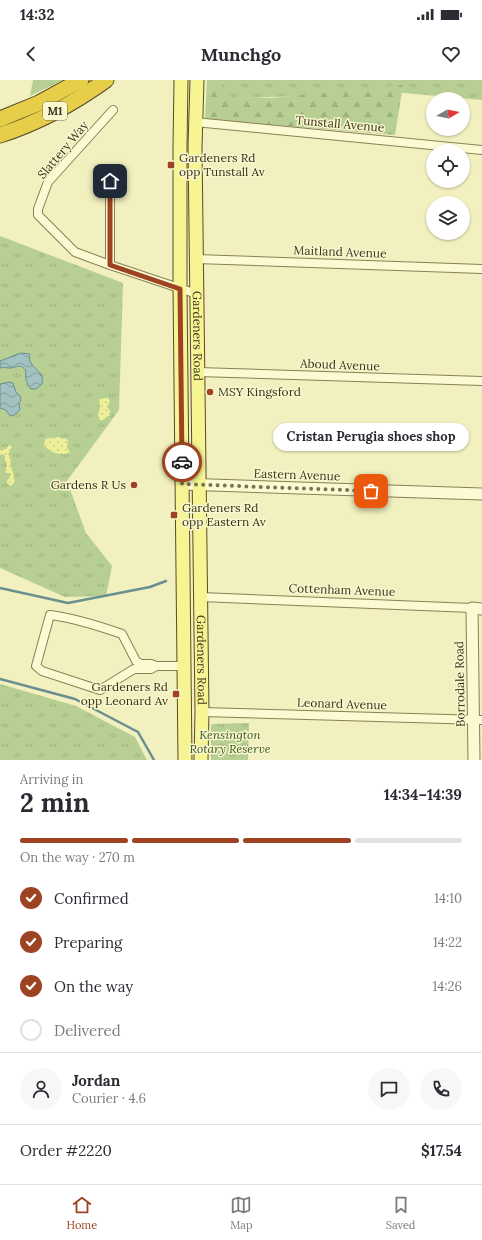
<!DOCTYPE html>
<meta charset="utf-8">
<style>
body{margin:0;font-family:Lora,serif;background:#f7f7f7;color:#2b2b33;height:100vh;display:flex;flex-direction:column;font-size:15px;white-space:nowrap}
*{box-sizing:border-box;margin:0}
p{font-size:13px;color:#7c7c81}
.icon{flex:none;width:22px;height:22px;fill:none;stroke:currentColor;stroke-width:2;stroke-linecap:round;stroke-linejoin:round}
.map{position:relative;height:680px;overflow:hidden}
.panel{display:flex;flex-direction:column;background:#fff;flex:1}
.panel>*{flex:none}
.needle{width:26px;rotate:80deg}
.buttons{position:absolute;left:426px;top:12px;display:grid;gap:8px}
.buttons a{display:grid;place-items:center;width:44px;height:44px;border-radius:50%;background:#fff;box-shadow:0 1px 3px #0004;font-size:20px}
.pin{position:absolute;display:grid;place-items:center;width:34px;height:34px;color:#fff;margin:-17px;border-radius:8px;box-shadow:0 2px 6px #0006}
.courier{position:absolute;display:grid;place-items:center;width:40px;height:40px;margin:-20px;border:3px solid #9e4321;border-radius:50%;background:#fff;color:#222;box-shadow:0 1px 5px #0007}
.bubble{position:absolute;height:28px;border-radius:14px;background:#fff;box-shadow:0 1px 3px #0004;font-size:13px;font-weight:800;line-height:28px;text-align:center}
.head em{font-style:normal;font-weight:800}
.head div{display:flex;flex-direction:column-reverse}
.head{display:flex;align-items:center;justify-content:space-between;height:68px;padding:0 20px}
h1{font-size:26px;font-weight:800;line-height:30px}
.bar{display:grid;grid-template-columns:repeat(4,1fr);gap:6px 4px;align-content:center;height:48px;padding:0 20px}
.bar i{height:5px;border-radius:3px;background:#e1e1e2}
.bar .current{background:#9e4321}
.bar p{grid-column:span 4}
.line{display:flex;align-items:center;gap:10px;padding:0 20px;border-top:1px solid #e1e1e2}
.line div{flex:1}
.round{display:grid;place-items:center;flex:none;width:42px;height:42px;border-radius:21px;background:#f7f7f7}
ol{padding:0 20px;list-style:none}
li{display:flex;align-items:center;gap:12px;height:44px}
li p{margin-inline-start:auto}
li .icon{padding:4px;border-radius:50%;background:#9e4321;color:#fff;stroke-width:4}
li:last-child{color:#7c7c81}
li i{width:22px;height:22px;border:2px solid #e1e1e2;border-radius:50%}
.status{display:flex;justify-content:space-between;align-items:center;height:28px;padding:0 20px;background:#fff;direction:ltr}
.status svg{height:11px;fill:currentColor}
header{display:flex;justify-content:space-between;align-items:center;height:52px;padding:0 20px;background:#fff;font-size:18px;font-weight:800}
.tab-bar{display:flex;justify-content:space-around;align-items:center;height:56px;border-top:1px solid #e1e1e2;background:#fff;font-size:11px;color:#7c7c81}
.tab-bar a{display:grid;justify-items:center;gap:2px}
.tab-bar .current{color:#9e4321}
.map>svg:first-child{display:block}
</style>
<div class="status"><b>14:32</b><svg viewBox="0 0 49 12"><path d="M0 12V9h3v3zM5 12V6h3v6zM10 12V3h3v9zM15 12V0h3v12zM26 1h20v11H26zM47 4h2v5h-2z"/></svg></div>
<header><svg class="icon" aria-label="back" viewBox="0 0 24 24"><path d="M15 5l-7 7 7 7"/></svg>Munchgo<svg class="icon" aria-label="heart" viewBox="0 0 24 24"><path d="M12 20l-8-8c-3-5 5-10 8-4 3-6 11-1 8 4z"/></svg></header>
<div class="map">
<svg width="482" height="680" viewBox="0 0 482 680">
<defs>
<pattern id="grass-tufts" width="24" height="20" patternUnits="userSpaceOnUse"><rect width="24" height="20" fill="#b7cf92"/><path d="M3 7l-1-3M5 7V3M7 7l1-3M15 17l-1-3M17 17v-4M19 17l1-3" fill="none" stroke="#9eb27d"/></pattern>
<pattern id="forest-firs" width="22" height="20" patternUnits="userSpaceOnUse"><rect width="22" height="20" fill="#b7cf92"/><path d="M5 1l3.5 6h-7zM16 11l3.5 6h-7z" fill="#9eb27d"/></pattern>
<pattern id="sand-dots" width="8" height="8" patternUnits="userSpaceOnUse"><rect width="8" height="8" fill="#eeef99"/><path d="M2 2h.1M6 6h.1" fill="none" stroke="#cdcd83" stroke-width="1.8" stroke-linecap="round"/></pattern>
<pattern id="water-waves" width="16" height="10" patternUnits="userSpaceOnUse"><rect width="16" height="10" fill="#a2c2c2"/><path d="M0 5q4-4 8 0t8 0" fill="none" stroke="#859e9d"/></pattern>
</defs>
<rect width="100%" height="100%" fill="#f1f0be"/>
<g fill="url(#grass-tufts)">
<polygon points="33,0 63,0 30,16"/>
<polygon points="211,0 482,0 482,20 404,13 209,19"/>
<polygon points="0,156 123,203 119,330 67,401 86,453 112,486 106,516 65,517 0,488"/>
<polygon points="0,604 76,626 135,657 147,680 0,680"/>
<polygon points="249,643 248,680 211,680 211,647 212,644"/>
</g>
<polygon fill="url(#forest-firs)" points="207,0 220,0 224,11 232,17 272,18 403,5 395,55 205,39"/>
<g fill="url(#sand-dots)">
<polygon points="106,318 108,318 110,321 107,327 110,331 110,336 108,336 103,340 100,340 98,335 100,327 99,319"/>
<path d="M58,357L61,358L67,359C69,363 67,364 67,368L70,372C62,377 50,372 44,366L45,359Z"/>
<path d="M9,365L12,367L8,374L11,379C7,388 21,398 11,406L7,403V401L11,395L10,393H6L5,391L7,385L5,380V376L3,374L0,375V370L6,369Z"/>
</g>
<g fill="url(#water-waves)" stroke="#698f91">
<path d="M21,273L30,274C30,276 29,279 30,281C33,290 45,291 42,304L36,309H31C26,303 25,298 26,291C20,283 18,287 11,288C7,288 4,287 0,288V281Z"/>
<polygon points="9,302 13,303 16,312 20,316 21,321 19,323 20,330 14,335 10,336 6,330 0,328 0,304"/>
</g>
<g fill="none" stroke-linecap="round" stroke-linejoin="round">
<g stroke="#698f91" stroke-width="2.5">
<polyline points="0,508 68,523 150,507 166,501"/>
<polyline points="0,599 75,619 138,652 154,680"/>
</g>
<defs>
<g id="minor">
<polyline points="195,42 482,70"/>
<polyline points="110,101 110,185 197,214"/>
<polyline points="196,179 482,189"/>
<polyline points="110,185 75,172 38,135 38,129 48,102 113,30"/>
<polyline points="198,292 482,301"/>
<polyline points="200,517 472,528"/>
<path d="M156,586L151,589H134L100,610L42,591L36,586L50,535C75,538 99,546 122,554L136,581L141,584H151L156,586H184"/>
<polyline points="202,632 482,640"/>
</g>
<g id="tertiary">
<polyline points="182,404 482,414"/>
<polyline points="474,680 472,528 482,529"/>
</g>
<g id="primary">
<polyline points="181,0 180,67 180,209 185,680"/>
<path id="s1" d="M197,0L195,67L202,632L201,680"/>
</g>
<g id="motorway">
<polyline points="0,39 39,23 81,0"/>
<path d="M0,55C38,43 74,23 106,0"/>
</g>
</defs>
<use href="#minor" stroke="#8a8056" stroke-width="10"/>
<use href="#tertiary" stroke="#8a8056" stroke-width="13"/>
<use href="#primary" stroke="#584c2b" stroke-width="15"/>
<use href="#motorway" stroke="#584c2b" stroke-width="17"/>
<use href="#minor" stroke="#fbfad2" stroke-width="8"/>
<use href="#tertiary" stroke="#fbfad2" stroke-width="11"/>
<use href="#primary" stroke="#f7f493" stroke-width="13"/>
<use href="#motorway" stroke="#e7ce48" stroke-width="15"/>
</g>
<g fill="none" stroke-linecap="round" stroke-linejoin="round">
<polyline stroke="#797454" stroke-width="4" stroke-dasharray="0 7.2" points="182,382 182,404 371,411"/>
<polyline stroke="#9e4321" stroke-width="5" points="110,101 110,185 180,209 182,382"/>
</g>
<g fill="#9e4321" stroke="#f8f7ce" stroke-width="1.5">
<rect x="167" y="81" width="8" height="8" rx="2"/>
<circle cx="210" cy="312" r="4"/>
<circle cx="134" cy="405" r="4"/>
<rect x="170" y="431" width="8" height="8" rx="2"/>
<rect x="172" y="610" width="8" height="8" rx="2"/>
</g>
<g text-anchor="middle" stroke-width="3" stroke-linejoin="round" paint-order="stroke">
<rect fill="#f8f7ce" stroke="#726d51" stroke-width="1" x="43" y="22" width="24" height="18" rx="3"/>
<g font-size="11" font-weight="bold" fill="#39321b">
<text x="55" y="35">M1</text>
</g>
<g font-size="12" fill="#39321b" stroke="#f8f7ce">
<text transform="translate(340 44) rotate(5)" y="4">Tunstall Avenue</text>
<text transform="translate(63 70) rotate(-50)" y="4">Slattery Way</text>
<text transform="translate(340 172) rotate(2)" y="4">Maitland Avenue</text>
<text dy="4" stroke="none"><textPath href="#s1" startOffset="256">Gardeners Road</textPath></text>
<text transform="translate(340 285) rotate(2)" y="4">Aboud Avenue</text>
<text transform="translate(297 395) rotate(2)" y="4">Eastern Avenue</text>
<text transform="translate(342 510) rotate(2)" y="4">Cottenham Avenue</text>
<text dy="4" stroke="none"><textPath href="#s1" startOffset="580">Gardeners Road</textPath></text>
<text transform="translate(460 604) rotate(-91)" y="4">Borrodale Road</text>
<text transform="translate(342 624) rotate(2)" y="4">Leonard Avenue</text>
</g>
<g font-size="12" fill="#39321b" stroke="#f8f7ce" text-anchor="start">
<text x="179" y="82">Gardeners Rd<tspan x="179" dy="14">opp Tunstall Av</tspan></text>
<text x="218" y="316">MSY Kingsford</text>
<text x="126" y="409" text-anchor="end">Gardens R Us</text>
<text x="182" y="432">Gardeners Rd<tspan x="182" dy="14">opp Eastern Av</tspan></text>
<text x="168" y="611" text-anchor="end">Gardeners Rd<tspan x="168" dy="14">opp Leonard Av</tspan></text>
</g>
<g font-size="12" font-style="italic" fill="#3a5720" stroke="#f8f7ce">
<text x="230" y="659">Kensington<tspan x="230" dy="14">Rotary Reserve</tspan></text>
</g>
</g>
</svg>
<div class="buttons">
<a><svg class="needle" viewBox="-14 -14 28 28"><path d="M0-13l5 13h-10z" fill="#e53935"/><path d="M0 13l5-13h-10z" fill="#7c7c81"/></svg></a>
<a><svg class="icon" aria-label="locate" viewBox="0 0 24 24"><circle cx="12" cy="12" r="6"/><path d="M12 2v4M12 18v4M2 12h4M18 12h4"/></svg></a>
<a><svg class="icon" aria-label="layers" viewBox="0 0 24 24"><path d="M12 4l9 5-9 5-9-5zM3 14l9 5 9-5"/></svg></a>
</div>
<div class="pin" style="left:371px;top:411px;background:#ea580c"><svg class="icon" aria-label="bag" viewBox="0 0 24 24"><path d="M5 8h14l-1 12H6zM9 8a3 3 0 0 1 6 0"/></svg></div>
<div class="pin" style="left:110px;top:101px;background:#1f2937"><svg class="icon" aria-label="home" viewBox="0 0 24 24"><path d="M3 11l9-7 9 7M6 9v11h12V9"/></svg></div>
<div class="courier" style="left:182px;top:382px"><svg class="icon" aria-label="car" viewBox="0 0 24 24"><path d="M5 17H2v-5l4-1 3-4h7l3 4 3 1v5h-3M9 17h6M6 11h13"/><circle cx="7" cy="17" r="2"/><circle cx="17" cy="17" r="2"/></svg></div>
<div class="bubble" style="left:273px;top:343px;width:196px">Cristan Perugia shoes shop</div>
</div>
<section class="panel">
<div class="head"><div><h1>2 min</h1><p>Arriving in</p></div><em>14:34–14:39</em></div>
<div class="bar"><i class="current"></i><i class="current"></i><i class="current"></i><i></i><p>On the way · 270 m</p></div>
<ol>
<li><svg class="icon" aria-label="check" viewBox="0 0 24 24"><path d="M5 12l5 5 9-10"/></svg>Confirmed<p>14:10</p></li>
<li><svg class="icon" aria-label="check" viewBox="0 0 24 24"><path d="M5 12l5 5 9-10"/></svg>Preparing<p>14:22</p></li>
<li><svg class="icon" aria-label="check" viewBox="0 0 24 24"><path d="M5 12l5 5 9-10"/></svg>On the way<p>14:26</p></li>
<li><i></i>Delivered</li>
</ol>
<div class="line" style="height:72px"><a class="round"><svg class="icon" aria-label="person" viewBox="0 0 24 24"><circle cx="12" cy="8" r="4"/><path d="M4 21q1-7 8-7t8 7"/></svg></a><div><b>Jordan</b><p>Courier · 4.6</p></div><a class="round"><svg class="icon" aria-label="chat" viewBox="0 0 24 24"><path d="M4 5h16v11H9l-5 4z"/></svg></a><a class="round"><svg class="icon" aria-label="phone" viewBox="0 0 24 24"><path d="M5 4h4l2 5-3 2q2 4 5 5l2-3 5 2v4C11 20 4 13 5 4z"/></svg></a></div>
<div class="line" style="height:52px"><div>Order #2220</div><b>$17.54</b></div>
</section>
<nav class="tab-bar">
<a class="current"><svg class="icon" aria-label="home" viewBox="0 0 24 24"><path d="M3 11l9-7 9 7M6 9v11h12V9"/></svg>Home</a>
<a><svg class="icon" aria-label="map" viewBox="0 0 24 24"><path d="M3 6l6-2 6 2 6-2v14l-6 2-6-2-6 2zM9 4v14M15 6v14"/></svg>Map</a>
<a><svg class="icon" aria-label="saved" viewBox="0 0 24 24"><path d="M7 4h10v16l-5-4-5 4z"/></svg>Saved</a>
</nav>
